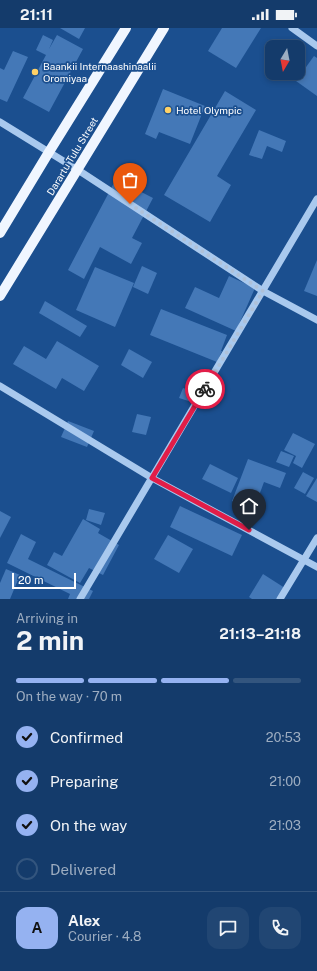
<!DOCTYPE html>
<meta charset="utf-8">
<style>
body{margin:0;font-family:"Public Sans",sans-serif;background:#214673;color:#f1f3f6;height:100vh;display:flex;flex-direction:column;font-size:15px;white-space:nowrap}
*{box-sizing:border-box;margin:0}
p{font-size:13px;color:#9dadc1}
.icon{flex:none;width:22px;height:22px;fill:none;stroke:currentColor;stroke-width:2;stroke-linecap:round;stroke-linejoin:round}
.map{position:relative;height:571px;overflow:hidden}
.drawer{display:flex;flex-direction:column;background:#143b6b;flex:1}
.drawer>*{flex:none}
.needle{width:26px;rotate:190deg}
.controls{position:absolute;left:265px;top:12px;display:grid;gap:8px}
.controls a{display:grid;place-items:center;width:40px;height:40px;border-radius:8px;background:#143b6b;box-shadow:0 2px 6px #0003,0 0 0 1px #33557e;font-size:20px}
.scale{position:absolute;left:12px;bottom:10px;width:64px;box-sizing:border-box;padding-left:4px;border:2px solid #fff;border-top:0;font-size:11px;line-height:14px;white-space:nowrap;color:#fff;-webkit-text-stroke:3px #1b4f8f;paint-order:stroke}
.pin{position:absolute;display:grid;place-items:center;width:34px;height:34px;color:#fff;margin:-41px -17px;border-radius:50% 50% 50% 0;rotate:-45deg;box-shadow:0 0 4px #0007}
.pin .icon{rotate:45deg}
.courier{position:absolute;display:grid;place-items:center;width:40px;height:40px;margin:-20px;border:3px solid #e11d48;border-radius:50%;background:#fff;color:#222;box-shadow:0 1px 5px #0007}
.head em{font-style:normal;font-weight:700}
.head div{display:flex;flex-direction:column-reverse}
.head{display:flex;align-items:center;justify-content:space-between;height:68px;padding:0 16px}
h1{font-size:26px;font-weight:700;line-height:30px}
.bar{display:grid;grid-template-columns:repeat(4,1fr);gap:6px 4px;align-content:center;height:48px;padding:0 16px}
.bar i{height:5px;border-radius:3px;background:#33557e}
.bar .active{background:#95b2f1}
.bar p{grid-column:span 4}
.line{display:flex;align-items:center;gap:10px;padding:0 16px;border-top:1px solid #33557e}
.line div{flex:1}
.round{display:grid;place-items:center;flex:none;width:42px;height:42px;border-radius:12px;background:#214673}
ol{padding:0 16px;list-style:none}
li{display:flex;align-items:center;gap:12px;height:44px}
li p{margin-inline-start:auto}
li .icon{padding:4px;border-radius:50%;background:#95b2f1;color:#111;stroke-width:4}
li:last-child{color:#9dadc1}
li i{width:22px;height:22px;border:2px solid #33557e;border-radius:50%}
.status{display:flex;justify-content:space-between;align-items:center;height:28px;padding:0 20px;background:#143b6b;direction:ltr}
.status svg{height:11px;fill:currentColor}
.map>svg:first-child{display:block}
</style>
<div class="status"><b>21:11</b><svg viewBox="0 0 49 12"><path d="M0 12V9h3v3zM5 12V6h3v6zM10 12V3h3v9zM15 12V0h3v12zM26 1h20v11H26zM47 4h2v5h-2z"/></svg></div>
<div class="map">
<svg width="317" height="571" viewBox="0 0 317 571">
<rect width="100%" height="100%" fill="#1b4f8f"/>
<g fill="#4478b7">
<polygon points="60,0 85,0 79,11"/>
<polygon points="222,0 261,0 236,40 208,23"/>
<polygon points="43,7 53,12 49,21 57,7 83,21 49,84 23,70 46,27 36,22"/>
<polygon points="13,23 28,29 7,74 0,71 0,40 4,42"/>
<polygon points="314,28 317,30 317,68 296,53"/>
<polygon points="163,61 205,78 190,116 159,104 156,111 145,106"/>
<polygon points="225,63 256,82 217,148 231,157 210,194 164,167"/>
<polygon points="259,102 286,113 282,124 267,118 262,131 249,127"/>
<polygon points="116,151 153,170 132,210 142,215 131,236 100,219 84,251 68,242"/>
<polygon points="317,232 317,268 304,263"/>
<polygon points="142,238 157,245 148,266 133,259"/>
<polygon points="95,239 134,255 115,299 76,282"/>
<polygon points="229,248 255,260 236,303 185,280 195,259 219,270"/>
<polygon points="45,273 87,298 80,309 39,285"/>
<polygon points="161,281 227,307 221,323 222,323 217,334 150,307"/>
<polygon points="57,313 99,338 84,363 62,350 56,361 13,336 24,318 46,331"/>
<polygon points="129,321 152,334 143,350 121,337"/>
<polygon points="183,360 201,366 198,376 179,370"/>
<polygon points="137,386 151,389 146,407 132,404"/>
<polygon points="68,393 94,403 87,419 61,409"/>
<polygon points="293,405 315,416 302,440 293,435 296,428 284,422"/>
<polygon points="281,423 294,428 289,439 276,434"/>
<polygon points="248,431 286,445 280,460 264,454 254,481 232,473"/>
<polygon points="210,436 238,450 231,465 202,451"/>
<polygon points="303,444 314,450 305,466 294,460"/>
<polygon points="317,450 317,474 306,468"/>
<polygon points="180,478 242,507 232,528 170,499"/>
<polygon points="89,481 105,485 101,497 86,492"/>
<polygon points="0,483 11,489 0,510"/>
<polygon points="83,491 100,501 98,505 119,517 103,547 89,540 80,555 47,537 54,524 62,528"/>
<polygon points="21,506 36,514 28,531 93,563 89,571 68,571 70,566 7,535"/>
<polygon points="168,507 193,521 179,545 154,531"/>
<polygon points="6,541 20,547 10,571 0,571 0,555"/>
<polygon points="263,546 288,562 282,571 252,571 249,569"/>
</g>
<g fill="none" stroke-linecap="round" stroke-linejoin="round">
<g stroke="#a9c9ee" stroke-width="7">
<polyline points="292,0 317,18"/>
<polyline points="0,94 78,142 263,263 317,292"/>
<polyline points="0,358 152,450 317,539"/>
<polyline points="80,571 317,171"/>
<polyline points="280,571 317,510"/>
</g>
<g stroke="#f0f6ff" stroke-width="10">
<polyline points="0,205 49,124 126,0"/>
<polyline points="0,268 164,0"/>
</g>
</g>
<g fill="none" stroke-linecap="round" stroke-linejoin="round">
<polyline stroke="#afc1d8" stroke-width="4" stroke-dasharray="0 7.2" points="130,176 263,263 205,361"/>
<polyline stroke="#e11d48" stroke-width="5" points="205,361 152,450 249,502"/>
</g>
<g fill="#ffd166" stroke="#1b4f8f" stroke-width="1.5">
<circle cx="35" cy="44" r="4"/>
<circle cx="168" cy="82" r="4"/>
</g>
<g text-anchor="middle" stroke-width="3.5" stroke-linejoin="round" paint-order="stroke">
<g font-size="10" fill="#fff" stroke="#1b4f8f" text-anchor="start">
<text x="43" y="42">Baankii Internaashinaalii<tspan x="43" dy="12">Oromiyaa</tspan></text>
<text x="176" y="86">Hotel Olympic</text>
</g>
<g font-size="10" fill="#fff" stroke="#1b4f8f">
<text transform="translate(72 128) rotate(-59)" y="4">Darartu Tulu Street</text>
</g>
</g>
</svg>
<div class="controls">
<a><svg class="needle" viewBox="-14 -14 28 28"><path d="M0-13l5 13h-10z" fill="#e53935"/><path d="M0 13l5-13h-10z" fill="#9dadc1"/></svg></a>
</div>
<div class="scale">20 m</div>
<div class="pin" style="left:130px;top:176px;background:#ea580c"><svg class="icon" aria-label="bag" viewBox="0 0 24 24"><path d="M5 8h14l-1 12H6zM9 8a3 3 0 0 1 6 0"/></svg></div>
<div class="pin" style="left:249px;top:502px;background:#1f2937"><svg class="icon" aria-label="home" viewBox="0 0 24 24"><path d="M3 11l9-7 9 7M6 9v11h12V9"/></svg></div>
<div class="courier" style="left:205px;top:361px"><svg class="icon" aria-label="bike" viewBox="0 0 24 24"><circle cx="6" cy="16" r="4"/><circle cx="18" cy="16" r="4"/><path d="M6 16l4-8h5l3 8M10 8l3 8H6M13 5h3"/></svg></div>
</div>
<section class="drawer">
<div class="head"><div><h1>2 min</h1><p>Arriving in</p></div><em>21:13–21:18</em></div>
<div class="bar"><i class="active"></i><i class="active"></i><i class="active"></i><i></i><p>On the way · 70 m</p></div>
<ol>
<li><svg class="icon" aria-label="check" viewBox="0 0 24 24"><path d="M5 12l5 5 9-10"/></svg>Confirmed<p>20:53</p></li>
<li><svg class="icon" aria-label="check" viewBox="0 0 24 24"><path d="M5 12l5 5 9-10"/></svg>Preparing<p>21:00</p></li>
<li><svg class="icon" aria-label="check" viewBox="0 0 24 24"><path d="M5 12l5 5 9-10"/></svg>On the way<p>21:03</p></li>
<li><i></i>Delivered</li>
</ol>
<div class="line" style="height:72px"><b class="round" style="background:#95b2f1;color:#111">A</b><div><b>Alex</b><p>Courier · 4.8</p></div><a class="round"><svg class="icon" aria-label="chat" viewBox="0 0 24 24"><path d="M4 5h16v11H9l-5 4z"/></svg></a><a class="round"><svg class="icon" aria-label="phone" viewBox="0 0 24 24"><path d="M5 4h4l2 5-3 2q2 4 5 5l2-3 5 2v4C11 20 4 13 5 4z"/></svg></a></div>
</section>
